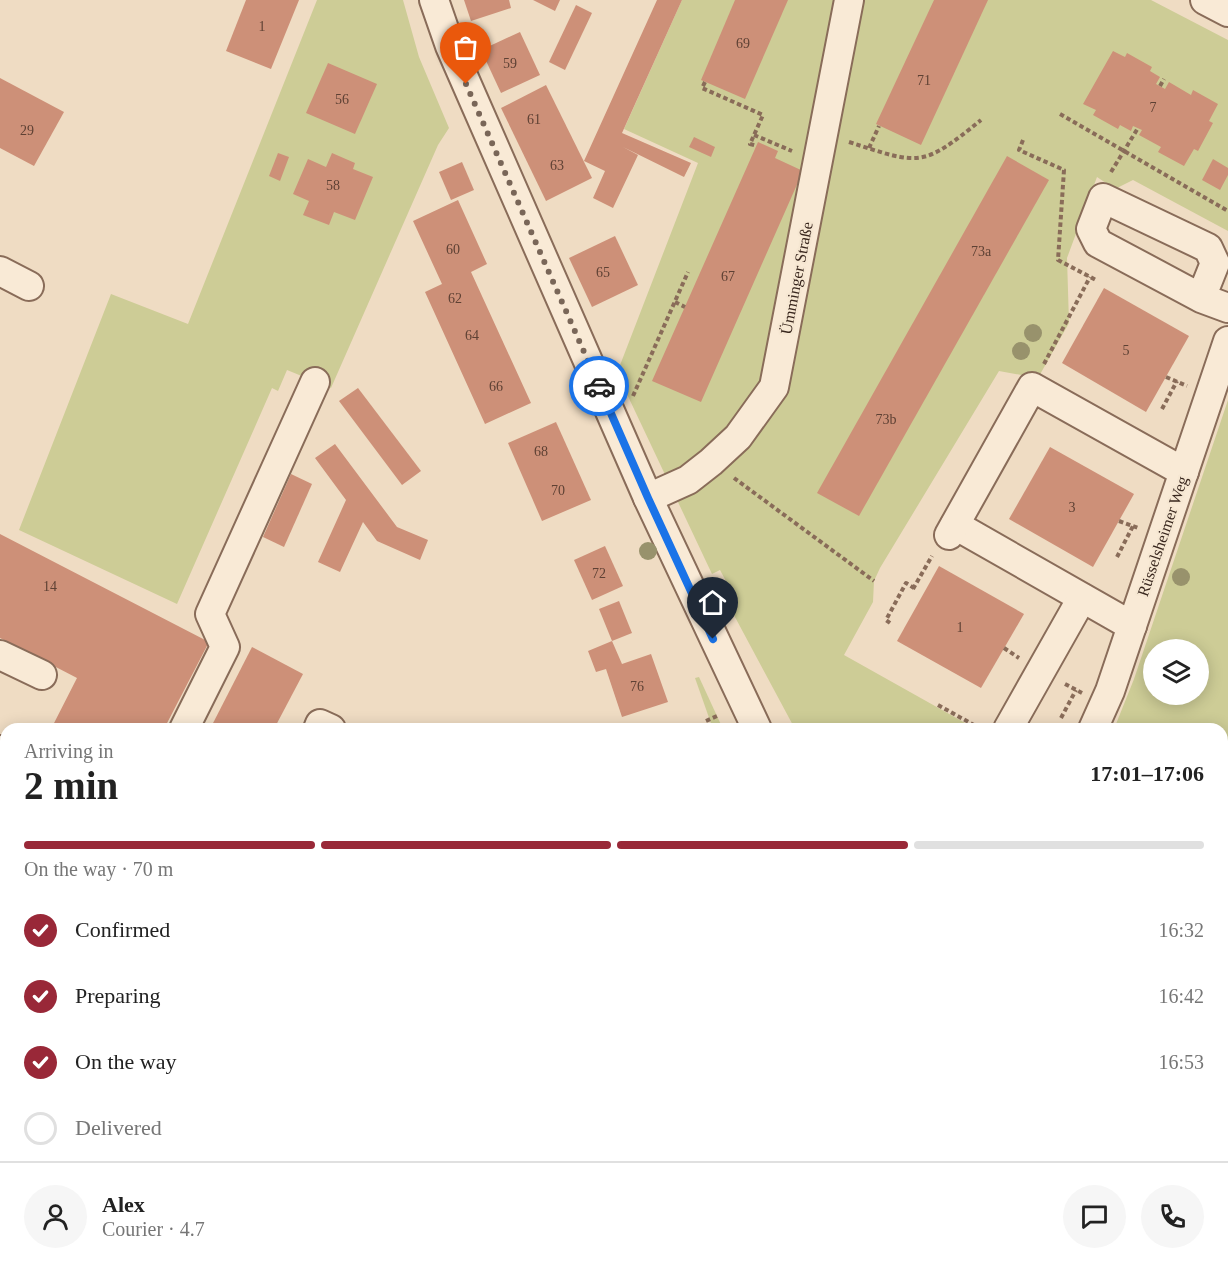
<!DOCTYPE html>
<meta charset="utf-8">
<style>
body{margin:0;font-family:"Times New Roman",serif;background:#f6f6f6;color:#222;height:100vh;display:flex;flex-direction:column;font-size:22px;white-space:nowrap}
*{box-sizing:border-box;margin:0}
p{font-size:20px;color:#767676}
.icon{flex:none;width:33px;height:33px;fill:none;stroke:currentColor;stroke-width:2;stroke-linecap:round;stroke-linejoin:round}
.map{position:relative;flex:1;overflow:hidden}
.side{position:absolute;left:0px;top:723px;width:1228px;height:558px;display:flex;flex-direction:column;background:#fff;border-radius:18px 18px 0 0;box-shadow:0 3px 15px #0003}
.side>*{flex:none}
.tools{position:absolute;left:1143px;top:639px;display:grid;gap:12px}
.tools a{display:grid;place-items:center;width:66px;height:66px;border-radius:50%;background:#fff;box-shadow:0 3px 15px #0003;font-size:30px}
.pin{position:absolute;display:grid;place-items:center;width:51px;height:51px;color:#fff;margin:-62px -26px;border-radius:50% 50% 50% 0;rotate:-45deg;box-shadow:0 0 6px #0007}
.pin .icon{rotate:45deg}
.courier{position:absolute;display:grid;place-items:center;width:60px;height:60px;margin:-30px;border:4px solid #1a73e8;border-radius:50%;background:#fff;color:#222;box-shadow:0 2px 8px #0007}
.overview em{font-style:normal;font-weight:800}
.overview div{display:flex;flex-direction:column-reverse}
.overview{display:flex;align-items:center;justify-content:space-between;height:102px;padding:0 24px}
h1{font-size:39px;font-weight:800;line-height:45px}
.bar{display:grid;grid-template-columns:repeat(4,1fr);gap:9px 6px;align-content:center;height:72px;padding:0 24px}
.bar i{height:8px;border-radius:4px;background:#e0e0e0}
.bar .on{background:#992838}
.bar p{grid-column:span 4}
.line{display:flex;align-items:center;gap:15px;padding:0 24px;border-top:2px solid #e0e0e0}
.line div{flex:1}
.round{display:grid;place-items:center;flex:none;width:63px;height:63px;border-radius:32px;background:#f6f6f6}
ol{padding:0 24px;list-style:none}
li{display:flex;align-items:center;gap:18px;height:66px}
li p{margin-inline-start:auto}
li .icon{padding:6px;border-radius:50%;background:#992838;color:#fff;stroke-width:4}
li:last-child{color:#767676}
li i{width:33px;height:33px;border:3px solid #e0e0e0;border-radius:50%}
.map>svg:first-child{display:block}
</style>
<div class="map">
<svg width="1228" height="1281" viewBox="0 0 1228 1281">
<rect width="100%" height="100%" fill="#efdcc3"/>
<g fill="#cdcc96" fill-rule="evenodd">
<polygon points="317,0 403,0 419,57 449,128 438,145 331,388 287,370 278,391 272,388 177,604 19,530 111,294 188,324"/>
<polygon points="682,0 1151,0 1228,40 1228,231 1133,180 1115,189 1097,177 1067,258 1069,323 1038,378 999,371 880,568 874,581 873,602 844,655 976,729 795,729 728,604 736,600 720,570 712,574 617,373 698,163 624,129"/>
<path d="M1228,400V1281H1182L1177,1275H1222V729H1114L1134,679ZM1154,650H1198V694H1154Z"/>
<polygon points="699,677 723,729 713,729 695,678"/>
</g>
<g fill="#cd9078">
<polygon points="246,0 299,0 271,69 226,51"/>
<polygon points="464,0 509,0 511,8 471,21"/>
<polygon points="533,0 560,0 555,11"/>
<polygon points="657,0 682,0 622,133 691,163 684,177 623,147 638,155 613,208 593,198 605,171 584,161"/>
<polygon points="735,0 788,0 745,99 701,80"/>
<polygon points="934,0 988,0 921,145 876,124"/>
<polygon points="576,5 592,13 565,70 549,62"/>
<polygon points="520,32 540,75 501,93 481,50"/>
<polygon points="1113,51 1125,57 1127,53 1152,67 1150,71 1160,77 1156,84 1165,89 1169,82 1191,95 1193,90 1218,104 1209,121 1213,123 1198,151 1194,149 1184,166 1158,152 1161,147 1139,135 1142,130 1133,126 1131,131 1120,125 1118,129 1093,115 1096,110 1083,104"/>
<polygon points="328,63 377,84 355,134 306,113"/>
<polygon points="0,78 64,112 34,166 0,148"/>
<polygon points="546,85 592,178 546,201 501,108"/>
<polygon points="694,137 715,147 711,157 689,147"/>
<polygon points="758,142 778,151 775,158 803,171 701,402 652,381"/>
<polygon points="278,153 289,157 280,181 269,176"/>
<polygon points="332,153 355,163 353,169 373,177 355,220 334,212 329,225 303,215 309,201 293,194 308,159 326,167"/>
<polygon points="1007,156 1049,180 859,516 817,493"/>
<polygon points="1213,159 1228,168 1228,175 1220,190 1202,180"/>
<polygon points="462,162 474,190 451,200 439,172"/>
<polygon points="458,200 487,264 471,272 531,403 485,424 425,292 442,284 413,221"/>
<polygon points="615,236 638,285 592,307 569,258"/>
<polygon points="1104,288 1189,336 1146,412 1062,363"/>
<polygon points="358,388 421,471 402,485 339,401"/>
<polygon points="556,422 591,500 542,521 508,443"/>
<polygon points="335,444 397,527 428,540 420,560 377,541 363,522 340,572 318,562 346,500 315,458"/>
<polygon points="1050,447 1134,494 1093,567 1009,519"/>
<polygon points="291,474 312,484 284,547 263,537"/>
<polygon points="0,534 209,642 164,729 51,729 77,678 0,638"/>
<polygon points="605,546 623,586 592,600 574,560"/>
<polygon points="939,566 1024,614 981,688 897,641"/>
<polygon points="619,601 632,633 612,641 599,609"/>
<polygon points="612,641 622,664 651,654 668,702 622,717 606,669 596,672 588,651"/>
<polygon points="252,647 303,674 274,729 210,729"/>
<polygon points="0,767 6,769 5,793 0,791"/>
<polygon points="6,816 6,833 0,830"/>
<polygon points="0,1008 6,1010 6,1219 1,1237"/>
<polygon points="86,1275 189,1275 187,1281 84,1281"/>
<polygon points="227,1275 284,1275 282,1281 225,1281"/>
<polygon points="318,1275 402,1275 400,1281 316,1281"/>
<polygon points="577,1275 650,1275 649,1281 575,1281"/>
<polygon points="706,1275 728,1275 717,1279"/>
<polygon points="840,1275 1032,1275 1037,1281 833,1281"/>
</g>
<g fill="none" stroke-linecap="round" stroke-linejoin="round">
<defs>
<g id="minor">
<polyline points="434,0 450,46 648,498 757,729"/>
<polyline points="1205,0 1228,12"/>
<polyline points="0,271 29,286"/>
<polyline points="1201,298 1215,263 1208,248 1103,198 1091,229 1098,243 1201,298 1228,308"/>
<polyline points="648,498 688,480 711,462 738,437 774,387 849,0"/>
<polyline points="955,525 1132,626"/>
<polyline points="949,535 1032,387 1184,472"/>
<polyline points="0,655 42,675"/>
<polyline points="184,729 225,647 210,614 315,382"/>
<polyline points="318,729 320,724 331,729"/>
<polyline points="1008,729 1082,598"/>
<polyline points="1093,729 1110,691 1228,341"/>
<polyline points="0,750 6,753"/>
<polyline points="0,944 6,946"/>
<polyline points="65,1281 67,1275"/>
<polyline points="202,1281 204,1275"/>
<polyline points="450,1281 452,1275"/>
<polyline points="813,1281 819,1275"/>
</g>
<g id="major">
<polyline points="1110,1275 1115,1281"/>
<polyline points="1141,1275 1146,1281"/>
</g>
</defs>
<use href="#minor" stroke="#896c59" stroke-width="32"/>
<use href="#major" stroke="#573b2e" stroke-width="36"/>
<g stroke="#896c59" stroke-width="4" stroke-dasharray="4.5 3" stroke-linecap="butt">
<polyline points="705,82 702,88 763,115 750,144 757,146"/>
<polyline points="1160,86 1164,79"/>
<polyline points="1060,114 1228,211"/>
<polyline points="754,135 792,151"/>
<polyline points="1023,140 1019,150 1064,170 1058,260 1096,280"/>
<path d="M849,142C920,165 922,168 981,120"/>
<polyline points="869,148 879,126"/>
<polyline points="1111,172 1138,128"/>
<polyline points="675,302 685,307"/>
<polyline points="1044,364 1090,277"/>
<polyline points="1166,377 1187,386"/>
<polyline points="633,396 688,272"/>
<polyline points="1162,409 1177,381"/>
<polyline points="734,478 874,581"/>
<polyline points="1119,521 1138,528"/>
<polyline points="1117,557 1133,526"/>
<polyline points="913,589 932,556"/>
<polyline points="890,623 886,620 906,583 914,588"/>
<polyline points="1004,648 1019,658"/>
<polyline points="1065,684 1082,693"/>
<polyline points="938,705 981,729"/>
<polyline points="1061,718 1076,690"/>
<polyline points="706,721 717,716"/>
<polyline points="1222,973 1228,970"/>
<polyline points="1222,993 1228,997"/>
</g>
<use href="#minor" stroke="#f9ead6" stroke-width="28"/>
<use href="#major" stroke="#f3cb9a" stroke-width="33"/>
</g>
<g fill="#98926c">
<circle cx="1033" cy="333" r="9"/>
<circle cx="1021" cy="351" r="9"/>
<circle cx="648" cy="551" r="9"/>
<circle cx="1181" cy="577" r="9"/>
</g>
<g fill="none" stroke-linecap="round" stroke-linejoin="round">
<polyline stroke="#796658" stroke-width="6" stroke-dasharray="0 10.8" points="466,84 599,386"/>
<polyline stroke="#1a73e8" stroke-width="8" points="599,386 648,498 713,639"/>
</g>
<g text-anchor="middle" stroke-width="4.5" stroke-linejoin="round" paint-order="stroke">
<g font-size="14" fill="#5e4134">
<text x="262" y="31">1</text>
<text x="743" y="48">69</text>
<text x="510" y="68">59</text>
<text x="924" y="85">71</text>
<text x="342" y="104">56</text>
<text x="1153" y="112">7</text>
<text x="534" y="124">61</text>
<text x="27" y="135">29</text>
<text x="557" y="170">63</text>
<text x="333" y="190">58</text>
<text x="453" y="254">60</text>
<text x="981" y="256">73a</text>
<text x="603" y="277">65</text>
<text x="728" y="281">67</text>
<text x="455" y="303">62</text>
<text x="472" y="340">64</text>
<text x="1126" y="355">5</text>
<text x="496" y="391">66</text>
<text x="886" y="424">73b</text>
<text x="541" y="456">68</text>
<text x="558" y="495">70</text>
<text x="1072" y="512">3</text>
<text x="599" y="578">72</text>
<text x="50" y="591">14</text>
<text x="960" y="632">1</text>
<text x="637" y="691">76</text>
</g>
<g font-size="16" fill="#39271e" stroke="#f6e7d2">
<text transform="translate(796 278) rotate(-79)" y="6">Ümminger Straße</text>
<text transform="translate(1162 536) rotate(-71)" y="6">Rüsselsheimer Weg</text>
</g>
</g>
</svg>
<div class="tools">
<a><svg class="icon" aria-label="layers" viewBox="0 0 24 24"><path d="M12 4l9 5-9 5-9-5zM3 14l9 5 9-5"/></svg></a>
</div>
<div class="pin" style="left:466px;top:84px;background:#ea580c"><svg class="icon" aria-label="bag" viewBox="0 0 24 24"><path d="M5 8h14l-1 12H6zM9 8a3 3 0 0 1 6 0"/></svg></div>
<div class="pin" style="left:713px;top:639px;background:#1f2937"><svg class="icon" aria-label="home" viewBox="0 0 24 24"><path d="M3 11l9-7 9 7M6 9v11h12V9"/></svg></div>
<div class="courier" style="left:599px;top:386px"><svg class="icon" aria-label="car" viewBox="0 0 24 24"><path d="M5 17H2v-5l4-1 3-4h7l3 4 3 1v5h-3M9 17h6M6 11h13"/><circle cx="7" cy="17" r="2"/><circle cx="17" cy="17" r="2"/></svg></div>
<section class="side">
<div class="overview"><div><h1>2 min</h1><p>Arriving in</p></div><em>17:01–17:06</em></div>
<div class="bar"><i class="on"></i><i class="on"></i><i class="on"></i><i></i><p>On the way · 70 m</p></div>
<ol>
<li><svg class="icon" aria-label="check" viewBox="0 0 24 24"><path d="M5 12l5 5 9-10"/></svg>Confirmed<p>16:32</p></li>
<li><svg class="icon" aria-label="check" viewBox="0 0 24 24"><path d="M5 12l5 5 9-10"/></svg>Preparing<p>16:42</p></li>
<li><svg class="icon" aria-label="check" viewBox="0 0 24 24"><path d="M5 12l5 5 9-10"/></svg>On the way<p>16:53</p></li>
<li><i></i>Delivered</li>
</ol>
<div class="line" style="height:108px"><a class="round"><svg class="icon" aria-label="person" viewBox="0 0 24 24"><circle cx="12" cy="8" r="4"/><path d="M4 21q1-7 8-7t8 7"/></svg></a><div><b>Alex</b><p>Courier · 4.7</p></div><a class="round"><svg class="icon" aria-label="chat" viewBox="0 0 24 24"><path d="M4 5h16v11H9l-5 4z"/></svg></a><a class="round"><svg class="icon" aria-label="phone" viewBox="0 0 24 24"><path d="M5 4h4l2 5-3 2q2 4 5 5l2-3 5 2v4C11 20 4 13 5 4z"/></svg></a></div>
</section>
</div>
